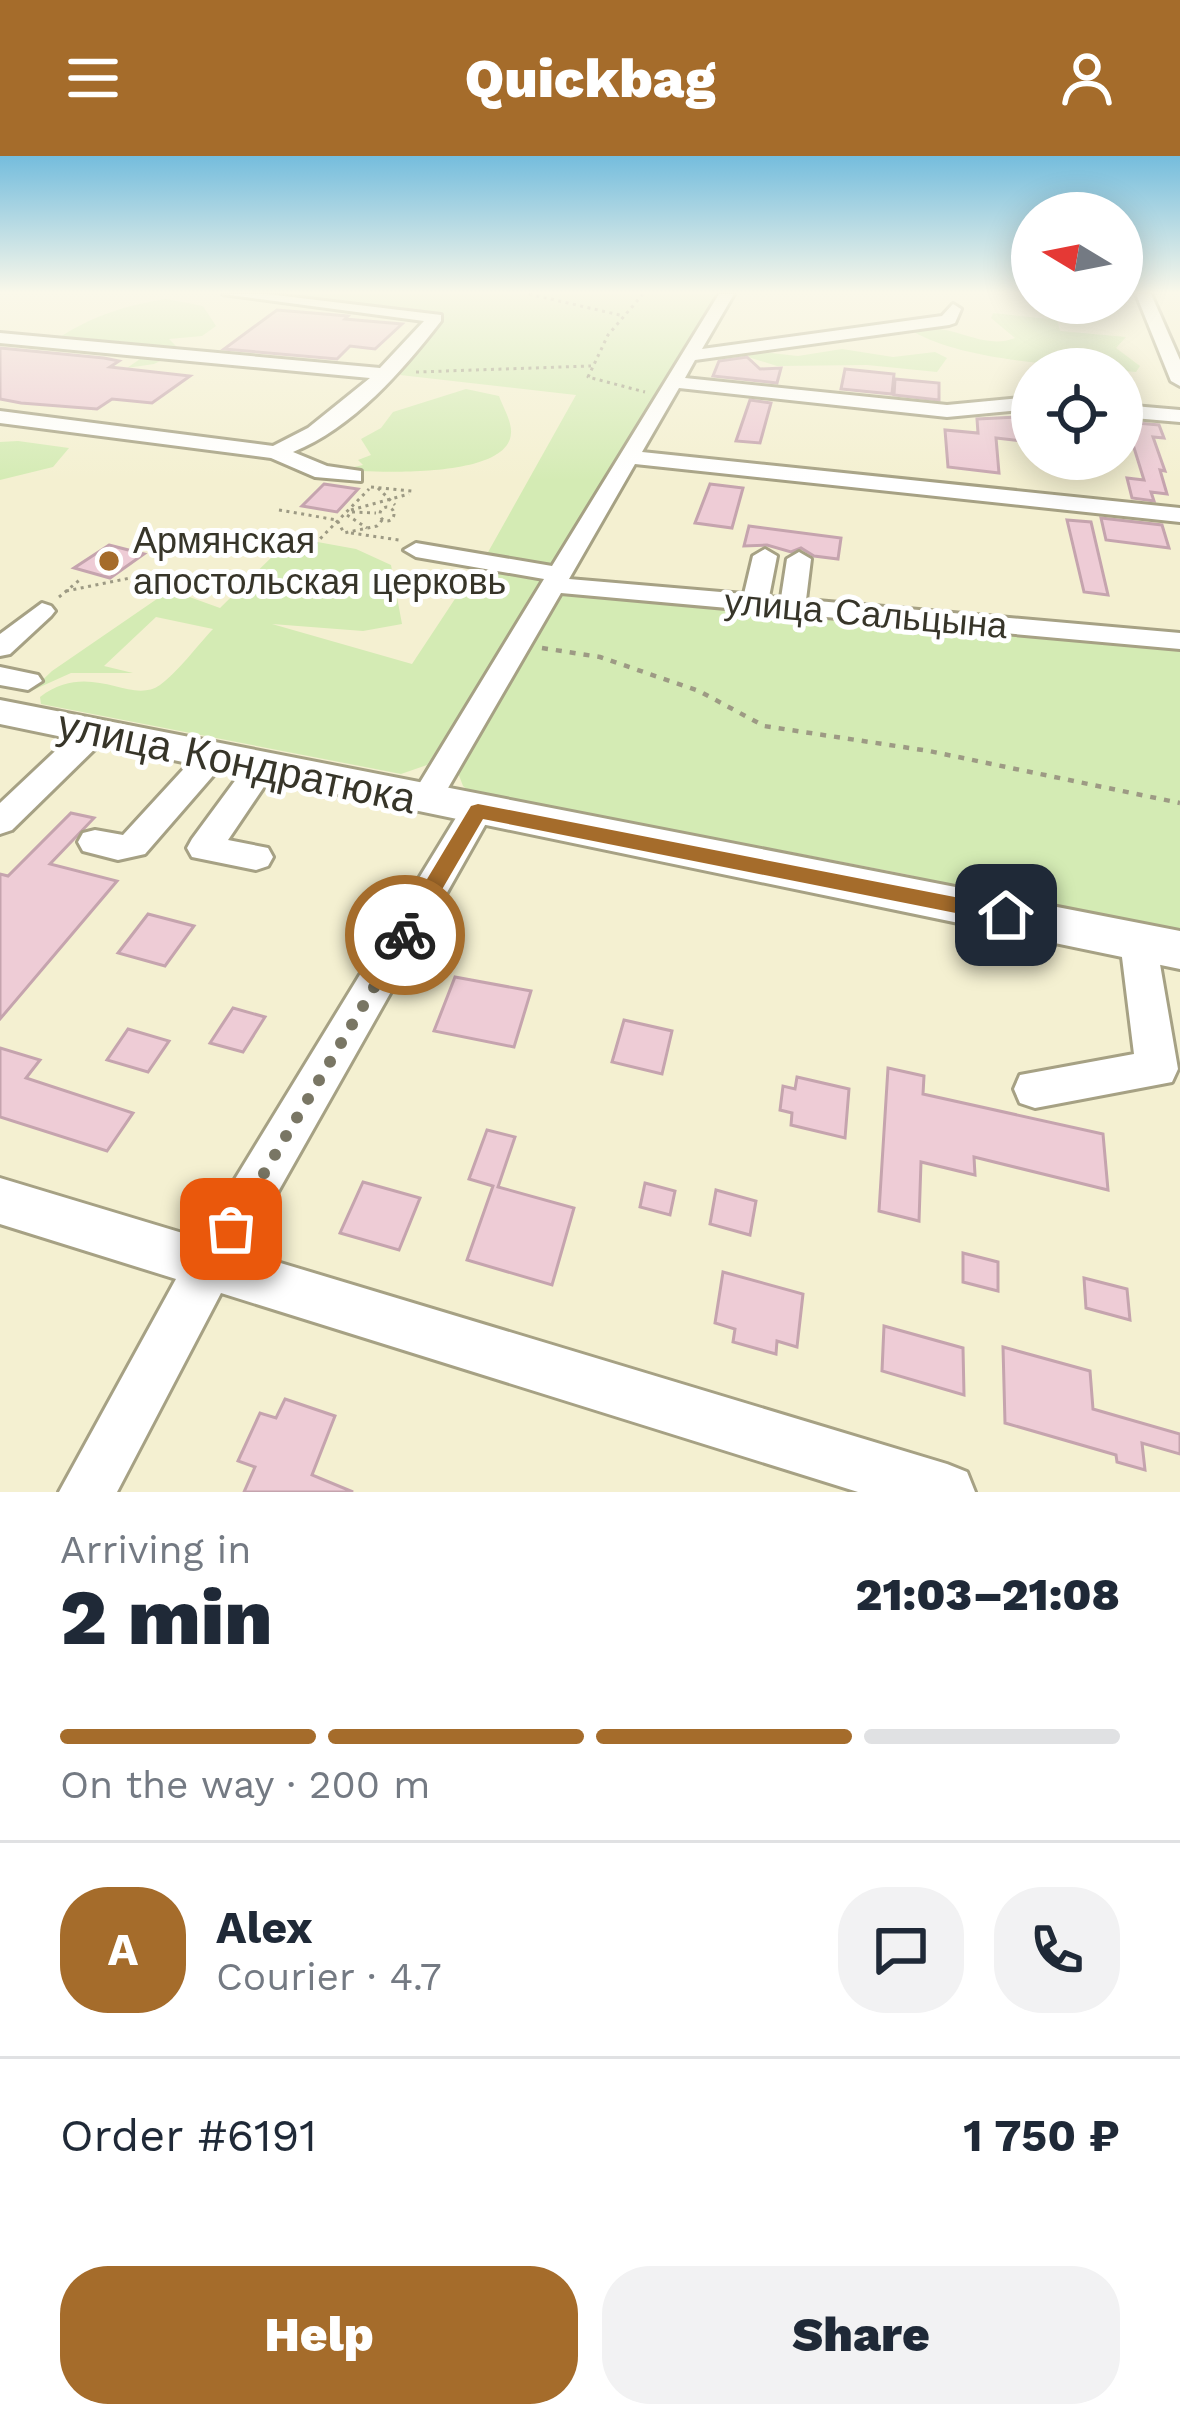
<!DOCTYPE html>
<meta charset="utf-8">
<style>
body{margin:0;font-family:"Work Sans",sans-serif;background:#f2f2f3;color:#1f2937;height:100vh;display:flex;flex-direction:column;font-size:45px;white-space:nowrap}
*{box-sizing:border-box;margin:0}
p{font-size:39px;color:#747a83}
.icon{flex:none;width:66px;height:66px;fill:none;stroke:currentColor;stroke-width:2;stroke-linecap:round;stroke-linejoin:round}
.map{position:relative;height:1336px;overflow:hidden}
.details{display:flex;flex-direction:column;background:#fff;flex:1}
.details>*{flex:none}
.needle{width:78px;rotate:280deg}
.controls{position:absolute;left:1011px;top:36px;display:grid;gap:24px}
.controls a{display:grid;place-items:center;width:132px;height:132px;border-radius:50%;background:#fff;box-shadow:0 6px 30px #0003;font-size:60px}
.pin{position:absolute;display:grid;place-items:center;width:102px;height:102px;color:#fff;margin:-51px;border-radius:24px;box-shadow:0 6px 18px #0006}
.courier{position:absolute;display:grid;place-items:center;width:120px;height:120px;margin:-60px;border:9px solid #a56c2b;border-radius:50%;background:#fff;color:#222;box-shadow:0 3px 15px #0007}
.overview em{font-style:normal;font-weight:800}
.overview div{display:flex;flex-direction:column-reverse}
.overview{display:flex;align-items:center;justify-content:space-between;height:204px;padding:0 60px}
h1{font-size:78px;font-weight:800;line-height:90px}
.bar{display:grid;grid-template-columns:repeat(4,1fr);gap:18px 12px;align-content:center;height:144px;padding:0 60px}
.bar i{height:15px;border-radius:9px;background:#e0e1e3}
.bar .active{background:#a56c2b}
.bar p{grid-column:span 4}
.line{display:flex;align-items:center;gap:30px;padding:0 60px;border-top:3px solid #e0e1e3}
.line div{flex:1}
.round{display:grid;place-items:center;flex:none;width:126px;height:126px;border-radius:48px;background:#f2f2f3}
.primary-button{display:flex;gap:24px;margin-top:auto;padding:24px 60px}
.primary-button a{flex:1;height:138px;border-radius:48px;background:#a56c2b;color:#fff;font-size:48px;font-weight:800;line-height:138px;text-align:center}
.primary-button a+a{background:#f2f2f3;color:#1f2937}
header{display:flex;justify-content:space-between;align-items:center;height:156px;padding:0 60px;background:#a56c2b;color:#fff;font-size:54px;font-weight:800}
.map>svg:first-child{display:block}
</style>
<header><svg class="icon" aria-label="menu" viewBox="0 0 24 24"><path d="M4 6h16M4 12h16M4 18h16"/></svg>Quickbag<svg class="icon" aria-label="person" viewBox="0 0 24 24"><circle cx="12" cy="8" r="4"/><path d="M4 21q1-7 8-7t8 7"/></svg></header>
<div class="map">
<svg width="1180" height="1336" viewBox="0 0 1180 1336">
<rect width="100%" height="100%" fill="#f4f0d1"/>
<g fill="#d4ebb4">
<polygon points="253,138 720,138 554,410 487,398 576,239 400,219 429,175 435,157"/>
<path d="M166,143L203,150L216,170L202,180L169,183L181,195L154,208L127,212L153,194L60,181C93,160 126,149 166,143Z"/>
<path d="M993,157L1057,164L1060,175L1126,181L1116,192L1140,210L1136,216C1073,209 969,207 914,176C948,162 980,196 1015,182L991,162Z"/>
<polygon points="842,193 893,201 935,196 947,202 937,216 867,209 777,210 748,201 752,195 798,200"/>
<path d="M466,233L499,240C503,251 512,266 511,277C509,324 372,316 341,314L363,309L358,304L371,299L361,283L381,272L393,256Z"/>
<polygon points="18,285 69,292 53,311 0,324 0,286"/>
<path d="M312,385L356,393L391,409L402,468L363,475L272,468L412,508L478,408L542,424L543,428L427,609L401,618L41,548L40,541C91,503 130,550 160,529C177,517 197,490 213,473L156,461L104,510L133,517H71L31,535L52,515L170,434L220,452L282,391Z"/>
<polygon points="586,437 1180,490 1180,779 984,741 910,719 775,693 476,641 463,630 457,614 554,447 562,439"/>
</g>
<g fill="#eeccd6" stroke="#c5a4ae" stroke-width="3">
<polygon points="277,154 348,160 345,163 402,168 375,193 350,190 337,203 224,193"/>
<polygon points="0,192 104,202 119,205 110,211 190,220 152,247 112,243 97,253 21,247 0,243"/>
<polygon points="747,201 760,213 781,212 777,227 713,220 719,205"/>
<polygon points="845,213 894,218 892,238 841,233"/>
<polygon points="895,223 939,227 939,244 894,239"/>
<polygon points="750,244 771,247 760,287 736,285"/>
<polygon points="1019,261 1023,285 996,282 999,317 948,311 945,274 978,277 977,263"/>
<polygon points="1126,266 1159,269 1164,282 1153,281 1165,315 1160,314 1167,338 1151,336 1154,345 1132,342 1127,322 1144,324"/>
<polygon points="324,328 358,333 337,356 302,350"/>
<polygon points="710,328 743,332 732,372 695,367"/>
<polygon points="1101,362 1162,369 1169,392 1106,384"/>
<polygon points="1067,364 1091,366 1108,439 1084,436"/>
<polygon points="749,370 841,382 838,403 814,400 801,392 791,396 767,389 744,390"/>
<polygon points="109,389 144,398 110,422 74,412"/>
<polygon points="71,657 94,662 50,708 117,725 0,863 0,718 8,720"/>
<polygon points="148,758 194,770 165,810 118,797"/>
<polygon points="455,821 531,835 514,891 434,875"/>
<polygon points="233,852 265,861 243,896 210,887"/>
<polygon points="624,864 672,875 662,918 612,906"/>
<polygon points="128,873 169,885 148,916 107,904"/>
<polygon points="0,892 40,904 26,922 133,957 107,995 0,961"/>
<polygon points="888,912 924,920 923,938 1103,978 1108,1034 974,1001 975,1019 921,1006 919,1065 879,1055"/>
<polygon points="797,921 849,933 845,982 791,969 792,957 780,954 783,930 795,933"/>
<polygon points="487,974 515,981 498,1031 574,1052 552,1129 467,1104 493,1030 469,1023"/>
<polygon points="363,1026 420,1042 399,1094 340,1077"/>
<polygon points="645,1027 675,1035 670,1059 640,1051"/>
<polygon points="716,1034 756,1045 750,1079 710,1068"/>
<polygon points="963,1097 998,1106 998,1135 963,1126"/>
<polygon points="723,1116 803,1138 797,1191 777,1185 776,1198 733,1186 735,1173 715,1167"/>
<polygon points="1084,1122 1127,1133 1130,1164 1086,1152"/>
<polygon points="884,1170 963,1192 964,1239 882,1215"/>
<polygon points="1003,1191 1090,1215 1093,1253 1180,1278 1180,1298 1142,1287 1145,1314 1117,1306 1116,1299 1005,1267"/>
<polygon points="285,1243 335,1260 312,1319 353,1336 244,1336 255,1311 238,1305 260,1257 276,1262"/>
</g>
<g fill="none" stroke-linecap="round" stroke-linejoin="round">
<defs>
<g id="minor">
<path d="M223,138H267L441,159V165C403,214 353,272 293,296L327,310L361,315V325L315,321L271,302L0,267V255L273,290L308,272L370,222L0,187V177L380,212L424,165Z"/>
<polygon points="719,138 734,138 702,193 942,160 953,148 961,153 955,167 949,169 695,204 685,222 947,249 1032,241 1032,253 947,261 679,232 642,296 1180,352 1180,366 635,308 569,423 744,438 753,400 765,393 777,400 769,441 781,442 787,403 799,396 811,403 806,444 1180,477 1180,493 561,437 437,651 415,651 410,643 544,423 416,401 404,394 416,387 552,410"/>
<polygon points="1136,138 1151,138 1180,204 1180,230 1171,225"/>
<polygon points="1122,249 1180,254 1180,266 1122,261"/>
<polygon points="42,447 51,450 55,455 51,460 10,498 0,500 0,478"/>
<polygon points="0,511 38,519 42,525 28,534 0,529"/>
<polygon points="95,565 110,575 106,582 12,674 0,678 0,647 84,568"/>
<polygon points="213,590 228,600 224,607 145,698 118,704 83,695 78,686 83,677 95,674 123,679 202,593"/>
<polygon points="262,599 273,603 278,610 228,684 268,692 273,701 268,710 256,714 192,701 187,692 192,683 251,603"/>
<polygon points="477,643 489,647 493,655 244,1096 947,1308 967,1316 975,1336 858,1336 221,1137 117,1336 59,1336 176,1123 0,1068 0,1022 199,1082 465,647"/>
<polygon points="1138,770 1151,775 1156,785 1178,913 1172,926 1035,952 1020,947 1014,933 1020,919 1134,898 1120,785 1125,775"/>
</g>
<polygon id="major" points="0,544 1180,775 1180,813 0,568"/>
</defs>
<use href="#minor" stroke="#a6a184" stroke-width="6"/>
<use href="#major" stroke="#a6a184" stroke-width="6"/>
<g stroke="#9d9a84" stroke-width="3" stroke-dasharray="3 4.5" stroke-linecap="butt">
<polyline points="529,138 624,160"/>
<polyline points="643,138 608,179 588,221 645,236"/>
<polyline points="416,216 591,210"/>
<polyline points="371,331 412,335"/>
<polyline points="378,332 395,349"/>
<circle cx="387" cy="358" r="7"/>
<polyline points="279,354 337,364 344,377 377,370 384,362"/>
<polyline points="351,354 409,338"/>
<polyline points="352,356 376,357"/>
<polyline points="347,359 367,372"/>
<polyline points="351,377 399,384"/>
<polyline points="315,388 369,333"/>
<polyline points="66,435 165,415"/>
<polyline points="59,441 82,422"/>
</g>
<polyline stroke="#9d9a84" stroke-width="4.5" stroke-dasharray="6 8" stroke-linecap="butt" points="542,492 600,501 699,535 764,570 929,595 1180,647"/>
<use href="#minor" fill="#fff" fill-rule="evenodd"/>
<use href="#major" fill="#fff" fill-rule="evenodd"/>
</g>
<linearGradient id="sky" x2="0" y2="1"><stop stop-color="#75bddd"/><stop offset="0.42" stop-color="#faf8ea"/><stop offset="1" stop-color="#faf8ea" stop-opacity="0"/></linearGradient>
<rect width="1180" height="325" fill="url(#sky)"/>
<polygon fill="#a56c2b" points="478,648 1006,751 1017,759 1006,767 483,663 412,785 397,785 397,773 471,650"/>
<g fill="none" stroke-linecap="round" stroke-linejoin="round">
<polyline stroke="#797664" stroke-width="12" stroke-dasharray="0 21.6" points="231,1073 405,779"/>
</g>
<circle fill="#a56c2b" stroke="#fff" stroke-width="4.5" cx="109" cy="405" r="12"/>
<g text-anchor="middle" stroke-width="10" stroke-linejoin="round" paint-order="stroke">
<g font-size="36" fill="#373529" stroke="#fff" text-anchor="start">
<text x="133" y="397">Армянская<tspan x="133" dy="41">апостольская церковь</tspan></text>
</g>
<g font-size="36" fill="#373529" stroke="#fff">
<text transform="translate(866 457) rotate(5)" y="13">улица Сальцына</text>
</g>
<g font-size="42" fill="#373529" stroke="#fff">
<text transform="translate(237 605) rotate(12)" y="15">улица Кондратюка</text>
</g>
</g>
</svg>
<div class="controls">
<a><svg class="needle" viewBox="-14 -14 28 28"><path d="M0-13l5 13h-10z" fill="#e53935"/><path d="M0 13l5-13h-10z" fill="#747a83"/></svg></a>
<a><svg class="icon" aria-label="locate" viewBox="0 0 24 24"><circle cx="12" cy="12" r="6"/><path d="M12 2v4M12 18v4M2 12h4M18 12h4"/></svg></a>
</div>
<div class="pin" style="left:231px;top:1073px;background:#ea580c"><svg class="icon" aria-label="bag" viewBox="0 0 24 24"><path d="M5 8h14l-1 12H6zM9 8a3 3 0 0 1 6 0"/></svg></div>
<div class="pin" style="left:1006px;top:759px;background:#1f2937"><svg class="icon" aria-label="home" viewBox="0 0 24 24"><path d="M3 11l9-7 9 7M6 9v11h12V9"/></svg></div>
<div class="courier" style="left:405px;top:779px"><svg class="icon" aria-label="bike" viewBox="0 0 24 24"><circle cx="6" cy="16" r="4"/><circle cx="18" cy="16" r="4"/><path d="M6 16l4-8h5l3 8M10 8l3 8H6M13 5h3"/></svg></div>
</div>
<section class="details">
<div class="overview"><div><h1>2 min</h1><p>Arriving in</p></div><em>21:03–21:08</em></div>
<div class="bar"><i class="active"></i><i class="active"></i><i class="active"></i><i></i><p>On the way · 200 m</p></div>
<div class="line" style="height:216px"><b class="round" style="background:#a56c2b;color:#fff">A</b><div><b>Alex</b><p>Courier · 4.7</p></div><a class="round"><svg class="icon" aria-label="chat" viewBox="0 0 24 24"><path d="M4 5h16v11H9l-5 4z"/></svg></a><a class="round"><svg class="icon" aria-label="phone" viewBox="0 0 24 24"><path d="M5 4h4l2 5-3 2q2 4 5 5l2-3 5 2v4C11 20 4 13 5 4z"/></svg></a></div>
<div class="line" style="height:156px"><div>Order #6191</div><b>1 750 ₽</b></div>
<div class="primary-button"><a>Help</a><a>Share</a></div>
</section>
